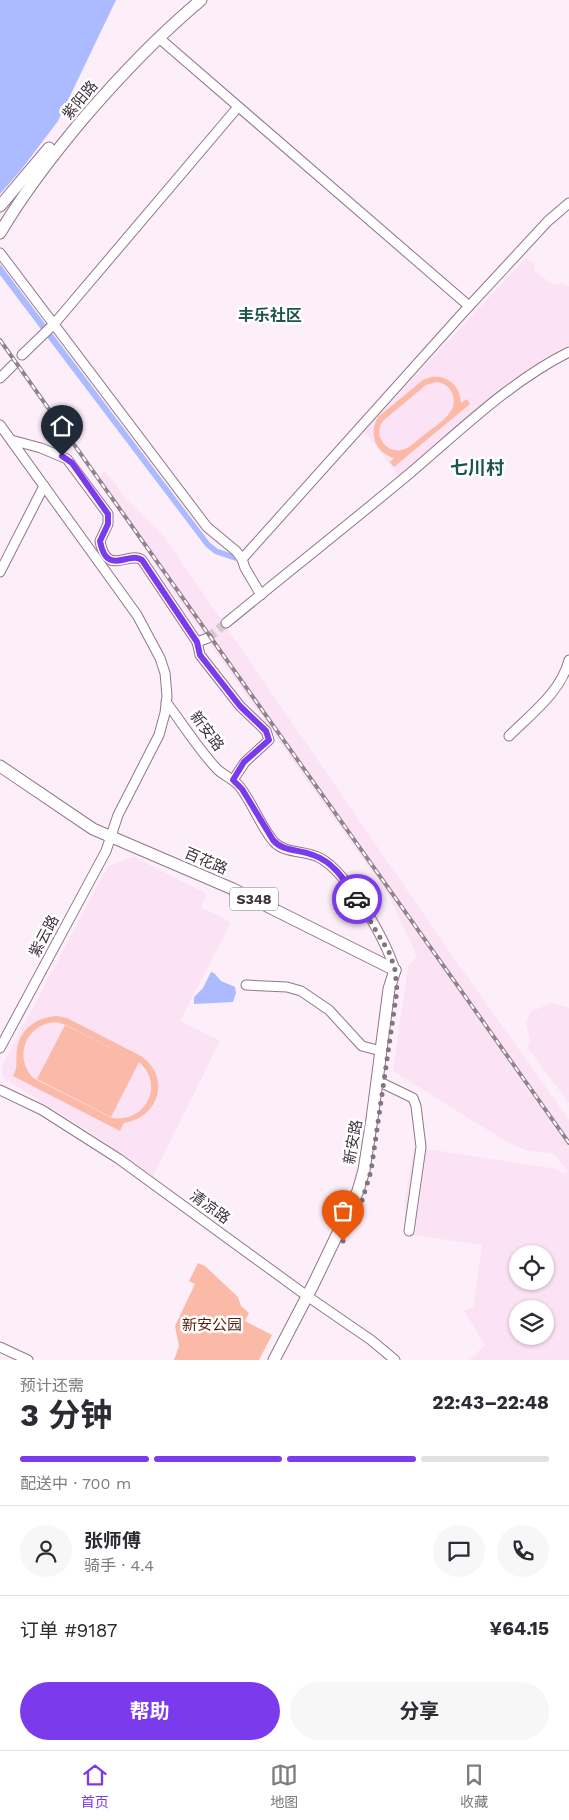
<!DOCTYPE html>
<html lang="zh">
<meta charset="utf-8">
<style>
body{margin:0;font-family:"Work Sans","Noto Sans SC",sans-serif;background:#f7f7f7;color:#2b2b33;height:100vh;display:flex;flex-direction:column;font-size:19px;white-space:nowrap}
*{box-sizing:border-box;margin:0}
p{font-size:16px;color:#7c7c81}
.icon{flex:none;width:28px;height:28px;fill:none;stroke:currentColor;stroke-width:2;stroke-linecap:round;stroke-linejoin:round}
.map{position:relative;height:1360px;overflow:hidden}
.drawer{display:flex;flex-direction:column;background:#fff;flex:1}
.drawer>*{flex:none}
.tools{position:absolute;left:509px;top:1245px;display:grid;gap:10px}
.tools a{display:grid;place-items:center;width:45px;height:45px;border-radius:50%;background:#fff;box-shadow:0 1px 4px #0004;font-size:25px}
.pin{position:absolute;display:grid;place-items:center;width:42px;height:42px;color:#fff;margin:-51px -21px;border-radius:50% 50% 50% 0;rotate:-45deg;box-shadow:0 0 5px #0007}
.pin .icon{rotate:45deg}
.courier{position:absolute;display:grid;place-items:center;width:50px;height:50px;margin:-25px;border:4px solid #7c3aed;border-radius:50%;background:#fff;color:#222;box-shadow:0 1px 6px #0007}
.overview em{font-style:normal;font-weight:700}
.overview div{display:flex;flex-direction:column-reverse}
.overview{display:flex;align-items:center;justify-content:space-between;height:85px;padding:0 20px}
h1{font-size:32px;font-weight:700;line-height:38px}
.bar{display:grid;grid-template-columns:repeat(4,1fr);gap:8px 5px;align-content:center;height:60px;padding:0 20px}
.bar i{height:6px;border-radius:4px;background:#e1e1e2}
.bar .on{background:#7c3aed}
.bar p{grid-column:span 4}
.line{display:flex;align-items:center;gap:12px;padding:0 20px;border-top:1px solid #e1e1e2}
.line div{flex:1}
.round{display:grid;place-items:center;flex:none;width:52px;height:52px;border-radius:26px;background:#f7f7f7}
.action{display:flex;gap:10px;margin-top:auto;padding:10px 20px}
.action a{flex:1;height:58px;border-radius:30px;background:#7c3aed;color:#fff;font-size:20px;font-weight:700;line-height:58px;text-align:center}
.action a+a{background:#f7f7f7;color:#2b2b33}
.menu{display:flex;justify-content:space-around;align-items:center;height:70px;border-top:1px solid #e1e1e2;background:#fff;font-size:14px;color:#7c7c81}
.menu a{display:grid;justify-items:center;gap:2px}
.menu .on{color:#7c3aed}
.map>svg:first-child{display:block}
</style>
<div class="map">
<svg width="569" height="1360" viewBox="0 0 569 1360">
<rect width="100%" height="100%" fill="#fdeff9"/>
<g fill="#fbe2f4" fill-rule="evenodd">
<polygon points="526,258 535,263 534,271 554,285 562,283 569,287 569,345 529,370 476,409 400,478 364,431"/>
<path d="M105,471L126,499L163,535L449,951L569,1120V1360H469L485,1345L464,1311L469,1308H473L482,1245L413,1235L405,1231V1201L414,1147L557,1169L563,1174L568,1171L553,1153L528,1151L507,1142L393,1071L408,966L417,956L389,896L168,585L99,476ZM518,1254H545V1281H518ZM518,1309H545V1336H518Z"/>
<polygon points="134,857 207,894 201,907 231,922 180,1021 220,1041 153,1176 95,1135 3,1078 2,1071 2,1066 108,866"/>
<polygon points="552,1003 569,1008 569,1103 527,1047 530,1040 526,1023 530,1012"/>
</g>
<g fill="#fbbaa7" fill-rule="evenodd">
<path d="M431,377C448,375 460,386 461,403L467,399L470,404L394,467L390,462L394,458C376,453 368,434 378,417L423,380ZM437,382C444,383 450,387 452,393C461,412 436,425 424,435C417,440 410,448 402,450C394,452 386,448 382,441C377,434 379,426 384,420L426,385Z"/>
<path d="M57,1016L67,1018L141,1056C171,1077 160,1117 124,1123L120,1131L13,1076C19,1065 15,1061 17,1049C20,1029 37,1017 57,1016ZM56,1022L66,1025L138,1062L65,1025L37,1079L111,1117L139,1062C165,1085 146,1123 112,1118L33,1078C13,1056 26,1024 56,1022Z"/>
<polygon points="198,1263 205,1266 238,1297 241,1306 249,1313 245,1321 272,1335 259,1360 174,1360 179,1346 175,1326 195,1284 189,1281"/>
</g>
<g fill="#acbaff">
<polygon points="0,0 116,0 58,121 21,170 0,194"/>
<polygon points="0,264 210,543 218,549 233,554 236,561 215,554 206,547 0,275"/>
<polygon points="211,972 214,973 221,981 235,987 236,993 233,1002 194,1004 194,997 203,988"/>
</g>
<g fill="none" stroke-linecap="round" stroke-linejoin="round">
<polyline stroke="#d7c9d3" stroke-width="9" stroke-dasharray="9 4.5" stroke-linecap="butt" points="208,638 226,623"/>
<defs>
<g id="minor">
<polyline points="159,38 469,306"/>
<polyline points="0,253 207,527 236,551 242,559 245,568 261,595"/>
<polyline points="22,355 54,324 238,107"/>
<polyline points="0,378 13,365"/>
<polyline points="0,425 137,615 160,658 165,673 167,696 165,713 159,735 118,815 106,851 0,1048"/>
<path d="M11,440L41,448L67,459L108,514V524L100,541C107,578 129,550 142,560L197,642L200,655L240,706L266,731L269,740L245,762L233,780"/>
<polyline points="242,559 460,316 548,221 569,203"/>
<polyline points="0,572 44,486"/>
<path d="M226,623C287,573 349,524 409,474C460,431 509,382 569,352"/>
<polyline points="197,642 208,638"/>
<path d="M166,702C183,724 198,749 217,769C224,776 234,779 240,787C253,804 261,827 274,842C285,854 306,850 320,858C349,874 385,939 395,970"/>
<path d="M509,736C531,714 561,692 569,660"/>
<polyline points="246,985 287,987 301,991 329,1010 362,1046 381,1051"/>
<polyline points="384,1084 413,1098 416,1106 421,1147 409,1231"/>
<polyline points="0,1090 42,1110 119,1159 307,1296 371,1340 395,1360"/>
<polyline points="0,1347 28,1360"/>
</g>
<g id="major">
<polyline points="0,206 49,148"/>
<path d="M0,233C24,192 52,156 83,119C119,77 158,36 201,0"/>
<polyline points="0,766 93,829 233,889 395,970"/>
<polyline points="274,1360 313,1285 358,1191 364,1170 372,1119 389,989 395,970"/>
</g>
</defs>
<use href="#minor" stroke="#93758b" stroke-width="11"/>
<use href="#major" stroke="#93758b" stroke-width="13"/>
<use href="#minor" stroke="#fff" stroke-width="9"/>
<use href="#major" stroke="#fff" stroke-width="11"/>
<defs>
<polyline id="rail" points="0,340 569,1143"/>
</defs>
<use href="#rail" stroke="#90838c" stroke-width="4"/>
<use href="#rail" stroke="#fff" stroke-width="2" stroke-dasharray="5.5" stroke-linecap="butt"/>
</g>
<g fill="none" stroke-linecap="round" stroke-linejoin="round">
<polyline stroke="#82757e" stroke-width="5" stroke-dasharray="0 9" points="343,1241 361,1204 371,1171 397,990 395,970 390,954 357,899"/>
<path stroke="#7c3aed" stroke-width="6" d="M62,456L72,463L108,514V524L100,541C107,578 129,550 142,560L197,642L200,655L240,706L266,731L269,740L244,762L233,780L242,789L273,840C283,852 299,849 313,855C334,862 345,881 357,899"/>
</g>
<g text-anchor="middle" stroke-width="5" stroke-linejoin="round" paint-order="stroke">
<rect fill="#fff" stroke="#797076" stroke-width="1" x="230" y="887.5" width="48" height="23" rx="4"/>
<g font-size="14" font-weight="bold" fill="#40333c">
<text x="254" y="904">S348</text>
</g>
<g font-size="15" fill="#40333c" stroke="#fff">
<text transform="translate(80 100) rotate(-50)" y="5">紫阳路</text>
<text transform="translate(207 731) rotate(53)" y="5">新安路</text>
<text transform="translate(206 861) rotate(23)" y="5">百花路</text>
<text transform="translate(44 936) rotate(-62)" y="5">紫云路</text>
<text transform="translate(353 1142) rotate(-80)" y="5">新安路</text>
<text transform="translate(210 1207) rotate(36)" y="5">清凉路</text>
</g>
<g font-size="15" fill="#571c0a" stroke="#fff">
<text x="212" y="1330">新安公园</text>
</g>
<g font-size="16" font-weight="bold" fill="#1b544c" stroke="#fff">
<text x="270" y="321">丰乐社区</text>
</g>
<g font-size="18" font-weight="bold" fill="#1b544c" stroke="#fff">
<text x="477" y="474">七川村</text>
</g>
</g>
</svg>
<div class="tools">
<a><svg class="icon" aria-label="locate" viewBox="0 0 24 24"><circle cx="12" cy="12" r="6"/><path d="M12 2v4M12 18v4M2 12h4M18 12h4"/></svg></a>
<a><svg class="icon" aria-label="layers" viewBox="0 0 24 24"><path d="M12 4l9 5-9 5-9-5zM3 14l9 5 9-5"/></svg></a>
</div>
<div class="pin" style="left:343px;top:1241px;background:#ea580c"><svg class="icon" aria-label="bag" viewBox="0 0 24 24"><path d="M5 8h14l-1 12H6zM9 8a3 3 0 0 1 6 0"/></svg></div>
<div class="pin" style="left:62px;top:456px;background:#1f2937"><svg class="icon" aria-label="home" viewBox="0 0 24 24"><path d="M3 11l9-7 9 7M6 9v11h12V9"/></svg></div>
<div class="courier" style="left:357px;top:899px"><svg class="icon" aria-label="car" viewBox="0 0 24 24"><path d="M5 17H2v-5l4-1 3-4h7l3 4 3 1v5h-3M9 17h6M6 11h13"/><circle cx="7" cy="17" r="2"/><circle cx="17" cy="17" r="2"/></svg></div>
</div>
<section class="drawer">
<div class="overview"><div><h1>3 分钟</h1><p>预计还需</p></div><em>22:43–22:48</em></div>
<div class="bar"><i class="on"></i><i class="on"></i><i class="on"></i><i></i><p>配送中 · 700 m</p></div>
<div class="line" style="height:90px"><a class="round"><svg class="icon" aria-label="person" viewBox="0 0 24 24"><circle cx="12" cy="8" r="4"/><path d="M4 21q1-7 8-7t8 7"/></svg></a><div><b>张师傅</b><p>骑手 · 4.4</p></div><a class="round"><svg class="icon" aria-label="chat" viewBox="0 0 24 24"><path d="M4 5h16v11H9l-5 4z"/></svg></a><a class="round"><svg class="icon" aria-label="phone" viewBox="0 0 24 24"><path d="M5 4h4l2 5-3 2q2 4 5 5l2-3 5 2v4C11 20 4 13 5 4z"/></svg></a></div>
<div class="line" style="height:65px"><div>订单 #9187</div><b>¥64.15</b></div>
<div class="action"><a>帮助</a><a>分享</a></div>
</section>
<nav class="menu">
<a class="on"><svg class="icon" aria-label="home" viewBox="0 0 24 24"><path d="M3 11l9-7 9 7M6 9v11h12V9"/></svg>首页</a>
<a><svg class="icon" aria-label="map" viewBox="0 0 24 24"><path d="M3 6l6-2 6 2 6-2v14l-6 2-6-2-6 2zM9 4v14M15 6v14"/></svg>地图</a>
<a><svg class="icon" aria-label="saved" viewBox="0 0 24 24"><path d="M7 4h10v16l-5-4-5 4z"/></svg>收藏</a>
</nav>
